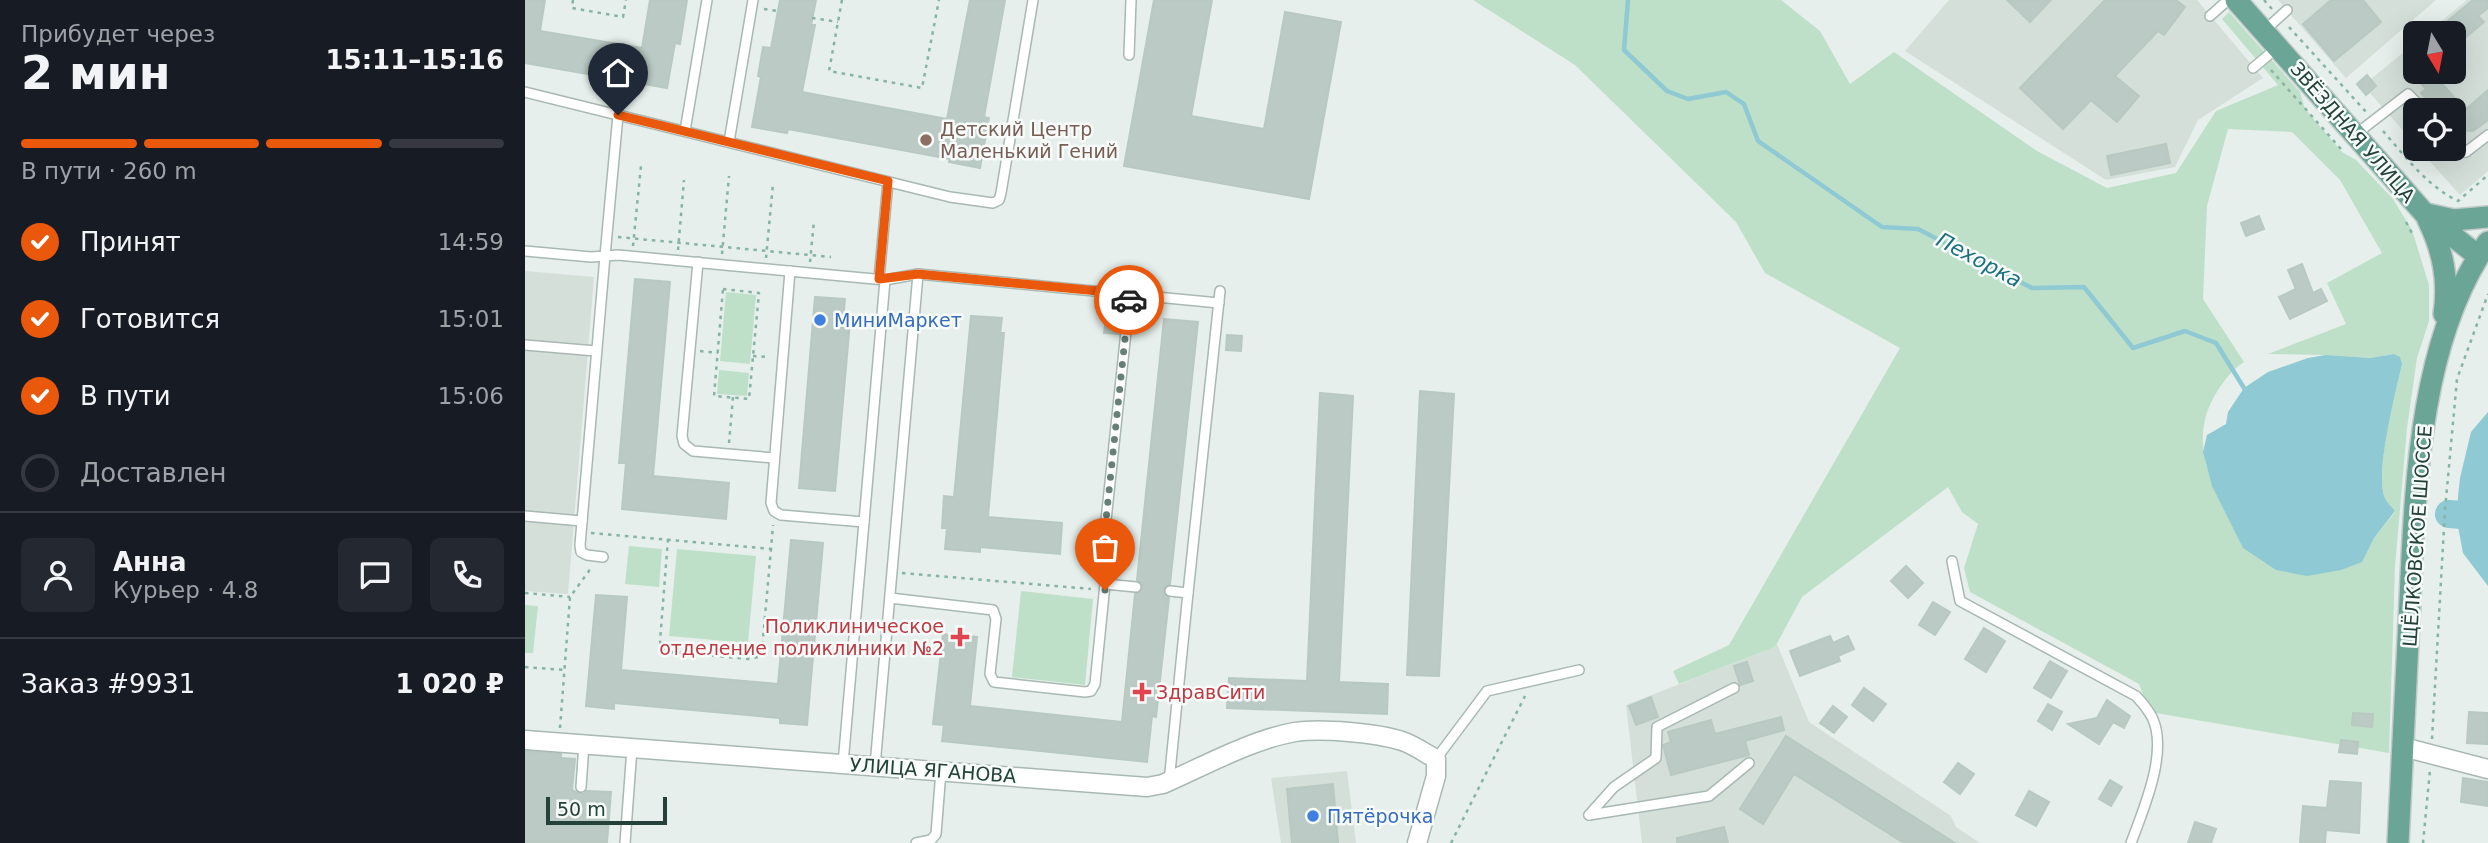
<!DOCTYPE html>
<html lang="ru">
<meta charset="utf-8">
<style>
body{margin:0;font-family:"DejaVu Sans",sans-serif;background:#242831;color:#f1f3f6;height:100vh;display:flex;flex-direction:column;font-size:26px;white-space:nowrap}
*{box-sizing:border-box;margin:0}
p{font-size:23px;color:#9ea1a6}
.icon{flex:none;width:38px;height:38px;fill:none;stroke:currentColor;stroke-width:2;stroke-linecap:round;stroke-linejoin:round}
.map{position:relative;flex:1;overflow:hidden}
.details{display:flex;flex-direction:column;background:#171b24;width:525px}
.details>*{flex:none}
.needle{width:46px;rotate:170deg}
.tools{position:absolute;left:1878px;top:21px;display:grid;gap:14px}
.tools a{display:grid;place-items:center;width:63px;height:63px;border-radius:10px;background:#171b24;box-shadow:0 7px 28px #0002;font-size:35px}
.scale{position:absolute;left:21px;bottom:18px;width:121px;box-sizing:border-box;padding-left:7px;border:4px solid #24423a;border-top:0;font-size:19px;line-height:24px;white-space:nowrap;color:#24423a;-webkit-text-stroke:5px #f7fbf9;paint-order:stroke}
.pin{position:absolute;display:grid;place-items:center;width:60px;height:60px;color:#fff;margin:-72px -30px;border-radius:50% 50% 50% 0;rotate:-45deg;box-shadow:0 0 7px #0007}
.pin .icon{rotate:45deg}
.courier{position:absolute;display:grid;place-items:center;width:70px;height:70px;margin:-35px;border:5px solid #ea580c;border-radius:50%;background:#fff;color:#222;box-shadow:0 2px 9px #0007}
.head em{font-style:normal;font-weight:700}
.head div{display:flex;flex-direction:column-reverse}
.head{display:flex;align-items:center;justify-content:space-between;height:119px;padding:0 21px}
h1{font-size:46px;font-weight:700;line-height:52px}
.bar{display:grid;grid-template-columns:repeat(4,1fr);gap:10px 7px;align-content:center;height:84px;padding:0 21px}
.bar i{height:9px;border-radius:5px;background:#363941}
.bar .active{background:#ea580c}
.bar p{grid-column:span 4}
.line{display:flex;align-items:center;gap:18px;padding:0 21px;border-top:2px solid #363941}
.line div{flex:1}
.round{display:grid;place-items:center;flex:none;width:74px;height:74px;border-radius:10px;background:#242831}
ol{padding:0 21px;list-style:none}
li{display:flex;align-items:center;gap:21px;height:77px}
li p{margin-inline-start:auto}
li .icon{padding:7px;border-radius:50%;background:#ea580c;color:#fff;stroke-width:4}
li:last-child{color:#9ea1a6}
li i{width:38px;height:38px;border:4px solid #363941;border-radius:50%}
main{display:flex;flex:1;min-height:0}
.map>svg:first-child{display:block}
</style>
<main>
<section class="details">
<div class="head"><div><h1>2 мин</h1><p>Прибудет через</p></div><em>15:11–15:16</em></div>
<div class="bar"><i class="active"></i><i class="active"></i><i class="active"></i><i></i><p>В пути · 260 m</p></div>
<ol>
<li><svg class="icon" aria-label="check" viewBox="0 0 24 24"><path d="M5 12l5 5 9-10"/></svg>Принят<p>14:59</p></li>
<li><svg class="icon" aria-label="check" viewBox="0 0 24 24"><path d="M5 12l5 5 9-10"/></svg>Готовится<p>15:01</p></li>
<li><svg class="icon" aria-label="check" viewBox="0 0 24 24"><path d="M5 12l5 5 9-10"/></svg>В пути<p>15:06</p></li>
<li><i></i>Доставлен</li>
</ol>
<div class="line" style="height:126px"><a class="round"><svg class="icon" aria-label="person" viewBox="0 0 24 24"><circle cx="12" cy="8" r="4"/><path d="M4 21q1-7 8-7t8 7"/></svg></a><div><b>Анна</b><p>Курьер · 4.8</p></div><a class="round"><svg class="icon" aria-label="chat" viewBox="0 0 24 24"><path d="M4 5h16v11H9l-5 4z"/></svg></a><a class="round"><svg class="icon" aria-label="phone" viewBox="0 0 24 24"><path d="M5 4h4l2 5-3 2q2 4 5 5l2-3 5 2v4C11 20 4 13 5 4z"/></svg></a></div>
<div class="line" style="height:91px"><div>Заказ #9931</div><b>1 020 ₽</b></div>
</section>
<div class="map">
<svg width="1963" height="843" viewBox="0 0 1963 843">
<rect width="100%" height="100%" fill="#e6efeb"/>
<g fill="#d4dfda">
<polygon points="1424,0 1672,0 1738,78 1673,120 1650,167 1581,180 1380,51"/>
<polygon points="1753,0 1911,0 1821,78"/>
<polygon points="1942,0 1963,0 1963,171 1935,195 1894,149 1928,149 1928,110 1890,110 1890,144 1844,92 1851,86 1846,79 1890,43 1890,72 1928,72 1928,33 1902,33"/>
<polygon points="0,271 69,277 43,594 0,591"/>
<polygon points="1252,644 1284,722 1426,816 1431,827 1455,843 1117,843 1101,705 1250,647"/>
<polygon points="822,771 831,843 756,843 746,778"/>
</g>
<g fill="#bfe0c8" fill-rule="evenodd">
<path d="M948,0H1256L1295,31L1325,84L1369,52L1512,151L1582,188L1651,173L1691,111L1753,85L1697,19L1704,12L1775,92L1780,109L1817,152L1831,160L1868,199L1887,230L1904,285V321L1892,358L1882,428L1870,567L1864,753L1625,712L1614,684L1445,592L1439,568L1453,524L1437,512L1423,487L1277,597L1250,647L1154,684L1148,671L1204,645L1375,348L1240,273L1211,222L1050,65ZM1703,129L1767,132L1815,180L1857,253L1802,283L1821,324L1743,354L1801,355L1845,358L1869,354L1877,364C1871,391 1849,475 1860,498C1862,503 1867,507 1870,512L1849,538L1836,562L1699,508C1678,468 1667,430 1693,390C1701,378 1707,370 1719,362L1678,299L1682,206Z"/>
<polygon points="201,292 231,295 225,364 195,361"/>
<polygon points="194,370 224,373 222,396 192,394"/>
<polygon points="104,546 137,549 134,587 100,584"/>
<polygon points="152,549 231,556 223,643 144,636"/>
<polygon points="496,591 568,599 560,685 487,677"/>
<polygon points="0,605 13,606 8,653 0,653"/>
</g>
<g fill="#8ec9d4">
<path d="M1869,354L1875,357L1877,364C1871,391 1849,476 1860,498C1862,503 1867,507 1870,511L1849,538L1837,562L1816,570L1782,576L1751,570L1718,548L1687,486L1678,452L1682,435L1701,424L1703,412L1719,388L1743,372L1783,358L1801,355L1845,358Z"/>
<polygon points="1963,412 1963,586 1938,553 1931,516 1935,478 1946,432"/>
</g>
<g fill="none" stroke-linecap="round" stroke-linejoin="round">
<polyline stroke="#8ec9d4" stroke-width="4.5" points="1103,0 1099,50 1142,91 1163,99 1201,92 1219,104 1233,141 1357,227 1393,229 1507,288 1559,287 1608,348 1660,331 1691,343 1719,388"/>
<polyline stroke="#8ec9d4" stroke-width="28" points="1924,514 1963,517"/>
</g>
<g fill="#bbcac4" stroke="#b8c9c2" stroke-width="2">
<polygon points="0,0 20,0 15,31 117,48 125,0 162,0 155,44 150,43 142,88 0,63"/>
<polygon points="255,0 291,0 286,25 290,25 277,92 422,119 445,0 480,0 459,117 464,118 455,168 424,162 425,159 263,129 262,133 227,127 236,77 233,76 238,47 246,48"/>
<polygon points="629,0 687,0 666,116 739,129 760,12 816,22 784,199 599,166"/>
<polygon points="1482,0 1526,0 1505,22"/>
<polygon points="1580,0 1651,0 1660,7 1639,35 1633,31 1590,76 1614,96 1592,122 1566,100 1538,129 1495,88"/>
<polygon points="1806,0 1838,0 1856,22 1809,61 1778,24"/>
<polygon points="1948,0 1963,0 1963,8 1953,16 1959,22 1928,48 1928,33 1908,33"/>
<polygon points="1886,72 1907,72 1940,110 1963,90 1963,120 1948,131 1928,130 1928,110 1910,110 1896,93 1901,89"/>
<polygon points="1842,75 1851,86 1841,95 1832,84"/>
<polygon points="1641,144 1645,163 1586,175 1582,156"/>
<polygon points="1734,216 1739,229 1721,236 1716,223"/>
<polygon points="1777,264 1788,293 1796,289 1802,301 1765,319 1754,297 1771,289 1763,270"/>
<polygon points="110,279 145,282 128,476 204,483 201,519 97,509 101,463 94,463"/>
<polygon points="290,297 320,299 318,322 325,322 310,491 274,488"/>
<polygon points="446,316 477,318 475,333 479,333 463,517 537,523 535,554 455,547 455,552 420,549 422,528 417,528 419,496 429,497"/>
<polygon points="581,318 595,319 594,334 579,333"/>
<polygon points="639,319 673,322 645,584 640,586 638,591 644,598 631,717 627,716 622,762 417,741 419,725 408,724 418,634 452,637 445,706 597,722 610,594 618,588 617,584 612,580"/>
<polygon points="702,335 717,336 716,351 701,350"/>
<polygon points="895,391 929,394 914,676 882,675"/>
<polygon points="795,393 828,396 814,682 863,684 862,714 702,708 704,678 782,681"/>
<polygon points="266,540 298,543 282,725 255,723 255,718 89,703 89,709 61,706 71,595 102,597 96,670 253,684"/>
<polygon points="1381,566 1398,583 1383,598 1366,581"/>
<polygon points="1408,602 1425,612 1410,635 1394,625"/>
<polygon points="1459,628 1480,641 1461,672 1440,659"/>
<polygon points="1305,636 1308,643 1323,636 1329,649 1313,656 1315,661 1275,676 1265,651"/>
<polygon points="1525,661 1542,671 1526,698 1509,688"/>
<polygon points="1222,662 1228,681 1215,685 1209,666"/>
<polygon points="1339,688 1361,704 1348,721 1327,705"/>
<polygon points="1126,697 1133,717 1111,725 1104,706"/>
<polygon points="1582,700 1605,716 1599,728 1588,722 1574,744 1543,724 1572,718"/>
<polygon points="1523,704 1537,712 1527,730 1513,721"/>
<polygon points="1308,706 1322,717 1309,733 1295,723"/>
<polygon points="1944,712 1963,713 1963,744 1942,743"/>
<polygon points="1828,713 1848,714 1847,727 1827,725"/>
<polygon points="1256,717 1259,730 1220,741 1224,755 1146,775 1138,745 1146,742 1143,732 1186,720 1190,734"/>
<polygon points="1261,736 1430,843 1379,843 1269,774 1238,824 1215,809"/>
<polygon points="1816,740 1833,742 1832,754 1814,752"/>
<polygon points="0,751 36,754 36,758 50,759 47,790 53,793 58,794 62,791 86,792 82,843 0,843"/>
<polygon points="1433,763 1449,774 1435,794 1419,782"/>
<polygon points="1938,778 1963,782 1963,806 1936,802"/>
<polygon points="1585,780 1597,787 1586,806 1574,799"/>
<polygon points="1805,781 1836,783 1834,833 1801,830 1800,843 1775,843 1778,806 1802,808"/>
<polygon points="808,784 813,843 767,843 762,789"/>
<polygon points="1504,791 1524,802 1511,826 1491,815"/>
<polygon points="1670,822 1691,829 1686,843 1663,843"/>
<polygon points="1199,827 1203,843 1152,843 1152,838"/>
</g>
<g fill="none" stroke-linecap="round" stroke-linejoin="round">
<defs>
<g id="service">
<polyline points="1685,16 1703,0"/>
<polyline points="1740,30 1762,10"/>
<polyline points="604,55 606,0"/>
<polyline points="1728,68 1753,47"/>
<polyline points="0,92 425,197 468,203 474,200 476,193 508,0"/>
<polyline points="160,131 182,0"/>
<polyline points="1831,134 1883,94 1899,110"/>
<polyline points="1928,139 1941,152 1963,135"/>
<polyline points="204,142 228,0"/>
<polyline points="0,251 66,257 80,256 93,115"/>
<polyline points="173,262 157,436 159,444 168,451 249,458"/>
<polyline points="265,271 246,503 249,511 256,515 339,522"/>
<polyline points="354,279 363,182"/>
<polyline points="360,280 393,274 694,303"/>
<polyline points="0,345 71,351"/>
<polyline points="0,516 57,521"/>
<polyline points="78,557 62,555 56,552 55,545 80,256 93,255 360,280 318,764"/>
<path d="M1427,561L1435,601L1611,696C1617,702 1623,710 1627,717C1644,752 1618,810 1606,843"/>
<polyline points="580,584 577,558 605,294"/>
<polyline points="663,593 695,291"/>
<polyline points="365,598 468,610 471,619 465,674 469,682 560,692 566,691 570,684 580,584 611,587"/>
<polyline points="911,759 962,691 1054,670"/>
<polyline points="350,766 393,274"/>
<polyline points="644,782 663,593 645,591"/>
<polyline points="56,787 59,744"/>
<polyline points="1064,815 1089,787 1131,758 1132,727 1209,688"/>
<polyline points="1064,815 1184,796 1224,763"/>
<polyline points="100,843 107,748"/>
<polyline points="391,843 406,840 411,834 416,771"/>
</g>
<g id="minor">
<path d="M0,740L622,787L638,784C677,767 728,739 770,732C796,728 852,733 877,741C889,745 900,753 911,759V776L892,843"/>
<polyline points="1878,747 1963,769"/>
</g>
<g id="primary">
<polyline points="1711,0 1900,214 1953,256"/>
<polyline points="1902,214 1929,220 1963,217"/>
<path d="M1903,220C1918,251 1924,280 1919,314"/>
<path d="M1873,843C1877,769 1880,695 1884,621C1890,500 1891,344 1963,242"/>
</g>
</defs>
<use href="#service" stroke="#a8b8b2" stroke-width="12"/>
<use href="#minor" stroke="#a8b8b2" stroke-width="21"/>
<use href="#primary" stroke="#c2cac8" stroke-width="24"/>
<g stroke="#86b3a5" stroke-width="2.5" stroke-dasharray="3.5 5" stroke-linecap="butt">
<polyline points="48,0 47,8 98,17 101,0"/>
<polyline points="317,0 304,71 397,88 414,0"/>
<polyline points="1739,0 1747,9"/>
<polyline points="239,9 253,11"/>
<polyline points="287,18 313,22"/>
<polyline points="1764,27 1842,113"/>
<polyline points="1746,70 1816,149"/>
<path d="M1858,131C1880,156 1902,186 1933,201L1963,175"/>
<polyline points="1881,222 1888,235"/>
<polyline points="93,237 306,257"/>
<polyline points="108,246 116,166"/>
<polyline points="153,250 159,180"/>
<polyline points="197,254 204,176"/>
<polyline points="241,258 248,184"/>
<polyline points="285,262 289,221"/>
<polygon points="198,289 234,293 224,399 189,396"/>
<polyline points="175,351 193,353"/>
<polyline points="228,356 245,357"/>
<polyline points="204,443 208,397"/>
<polyline points="66,533 246,549 248,525"/>
<polyline points="143,539 135,641 137,649 144,652 225,659 233,657 237,650 246,549"/>
<polyline points="377,573 566,589"/>
<polyline points="0,593 45,597"/>
<polyline points="0,667 40,670"/>
<polyline points="35,728 45,597 64,571 64,566"/>
<polyline points="1907,739 1920,510 1932,379 1963,294"/>
<polyline points="926,843 1000,696"/>
<polyline points="1898,843 1905,770"/>
</g>
<use href="#service" stroke="#fff" stroke-width="9"/>
<use href="#minor" stroke="#fff" stroke-width="18"/>
<use href="#primary" stroke="#6aa596" stroke-width="21"/>
</g>
<g fill="none" stroke-linecap="round" stroke-linejoin="round">
<polyline stroke="#687f78" stroke-width="7" stroke-dasharray="0 12.6" points="580,590 577,558 604,300"/>
<polyline stroke="#ea580c" stroke-width="9" points="93,115 363,181 354,279 393,274 605,294 604,300"/>
</g>
<circle fill="#8d6e63" stroke="#f7fbf9" stroke-width="2.5" cx="401" cy="140" r="7"/>
<g fill="#3f7fe0" stroke="#f7fbf9" stroke-width="2.5">
<circle cx="295" cy="320" r="7"/>
<circle cx="788" cy="816" r="7"/>
</g>
<g fill="#e0444e" stroke="#f7fbf9" stroke-width="2.5">
<path d="M431.5 626.5h7v7h7v7h-7v7h-7v-7h-7v-7h7z"/>
<path d="M613.5 681.5h7v7h7v7h-7v7h-7v-7h-7v-7h7z"/>
</g>
<g text-anchor="middle" stroke-width="5" stroke-linejoin="round" paint-order="stroke">
<g font-size="19" fill="#785e54" stroke="#f7fbf9" text-anchor="start">
<text x="415" y="136">Детский Центр<tspan x="415" dy="22">Маленький Гений</tspan></text>
</g>
<g font-size="19" fill="#24423a" stroke="#f7fbf9">
<text transform="translate(1828 132) rotate(49)" y="7">ЗВЁЗДНАЯ УЛИЦА</text>
<text transform="translate(1892 536) rotate(-86)" y="7">ЩЁЛКОВСКОЕ ШОССЕ</text>
<text transform="translate(408 770) rotate(4)" y="7">УЛИЦА ЯГАНОВА</text>
</g>
<g font-size="19" fill="#366cbe" stroke="#f7fbf9" text-anchor="start">
<text x="309" y="327">МиниМаркет</text>
<text x="802" y="823">Пятёрочка</text>
</g>
<g font-size="19" fill="#be3a42" stroke="#f7fbf9" text-anchor="end">
<text x="419" y="633">Поликлиническое<tspan x="419" dy="22">отделение поликлиники №2</tspan></text>
<text x="631" y="699" text-anchor="start">ЗдравСити</text>
</g>
<g font-size="21" font-style="italic" fill="#1c6f80" stroke="#f7fbf9">
<text transform="translate(1454 260) rotate(28)" y="7">Пехорка</text>
</g>
</g>
</svg>
<div class="tools">
<a><svg class="needle" viewBox="-14 -14 28 28"><path d="M0-13l5 13h-10z" fill="#e53935"/><path d="M0 13l5-13h-10z" fill="#9ea1a6"/></svg></a>
<a><svg class="icon" aria-label="locate" viewBox="0 0 24 24"><circle cx="12" cy="12" r="6"/><path d="M12 2v4M12 18v4M2 12h4M18 12h4"/></svg></a>
</div>
<div class="scale">50 m</div>
<div class="pin" style="left:580px;top:590px;background:#ea580c"><svg class="icon" aria-label="bag" viewBox="0 0 24 24"><path d="M5 8h14l-1 12H6zM9 8a3 3 0 0 1 6 0"/></svg></div>
<div class="pin" style="left:93px;top:115px;background:#1f2937"><svg class="icon" aria-label="home" viewBox="0 0 24 24"><path d="M3 11l9-7 9 7M6 9v11h12V9"/></svg></div>
<div class="courier" style="left:604px;top:300px"><svg class="icon" aria-label="car" viewBox="0 0 24 24"><path d="M5 17H2v-5l4-1 3-4h7l3 4 3 1v5h-3M9 17h6M6 11h13"/><circle cx="7" cy="17" r="2"/><circle cx="17" cy="17" r="2"/></svg></div>
</div>
</main>
